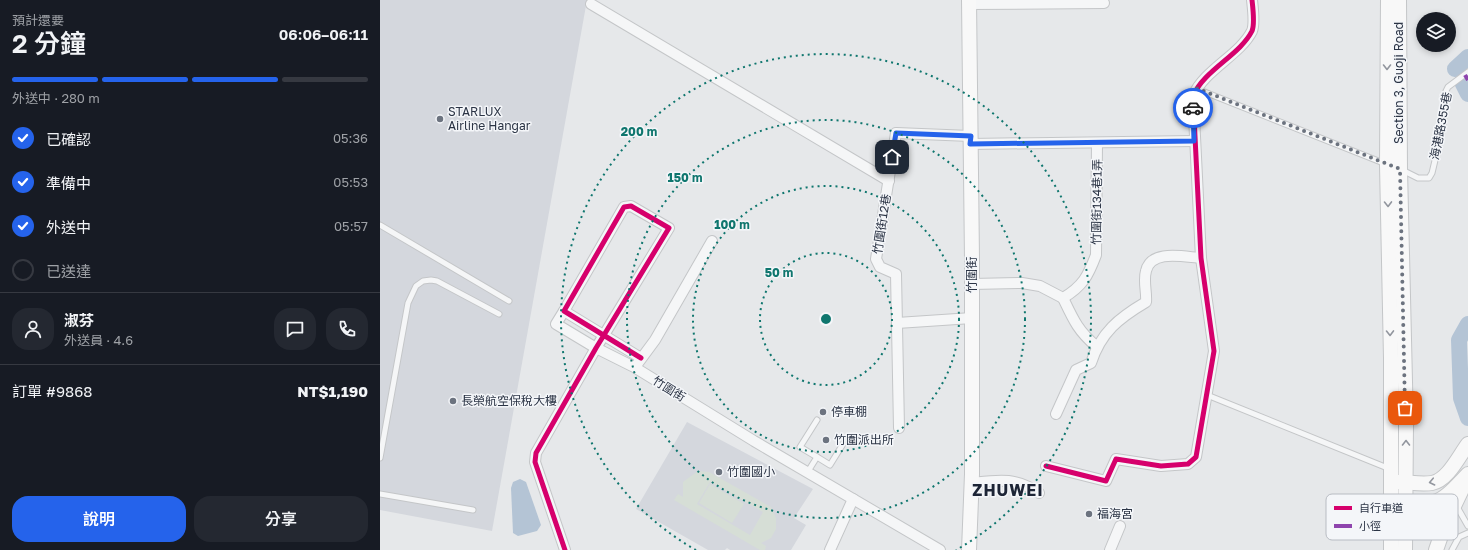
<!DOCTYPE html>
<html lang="zh-TW">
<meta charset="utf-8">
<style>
body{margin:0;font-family:"Golos Text","Noto Sans TC",sans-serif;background:#242831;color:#f1f3f6;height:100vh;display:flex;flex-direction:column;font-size:15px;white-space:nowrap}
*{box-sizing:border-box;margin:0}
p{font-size:13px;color:#9ea1a6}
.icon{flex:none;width:22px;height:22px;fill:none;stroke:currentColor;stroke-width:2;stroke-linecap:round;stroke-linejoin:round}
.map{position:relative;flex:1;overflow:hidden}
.details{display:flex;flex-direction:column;background:#171b24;width:380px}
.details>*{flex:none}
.buttons{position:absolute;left:1036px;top:12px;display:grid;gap:8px}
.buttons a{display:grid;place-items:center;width:40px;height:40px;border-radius:50%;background:#171b24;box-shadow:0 2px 6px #0003;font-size:20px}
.pin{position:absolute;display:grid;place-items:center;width:34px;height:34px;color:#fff;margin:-17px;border-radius:8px;box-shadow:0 2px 6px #0006}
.courier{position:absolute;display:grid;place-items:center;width:40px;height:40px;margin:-20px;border:3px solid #2563eb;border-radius:50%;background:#fff;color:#222;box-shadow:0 1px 5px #0007}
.headline em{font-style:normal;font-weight:600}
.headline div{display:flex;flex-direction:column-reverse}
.headline{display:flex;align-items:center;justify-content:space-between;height:68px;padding:0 12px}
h1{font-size:26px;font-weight:600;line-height:30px}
.bar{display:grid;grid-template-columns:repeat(4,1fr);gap:6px 4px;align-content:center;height:48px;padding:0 12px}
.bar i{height:5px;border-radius:3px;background:#363941}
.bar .selected{background:#2563eb}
.bar p{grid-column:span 4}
.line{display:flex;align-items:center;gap:10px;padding:0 12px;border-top:1px solid #363941}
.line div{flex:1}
.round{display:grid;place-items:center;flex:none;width:42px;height:42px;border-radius:16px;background:#242831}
ol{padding:0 12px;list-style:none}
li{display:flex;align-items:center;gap:12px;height:44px}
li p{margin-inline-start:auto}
li .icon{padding:4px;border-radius:50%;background:#2563eb;color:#fff;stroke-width:4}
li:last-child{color:#9ea1a6}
li i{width:22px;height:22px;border:2px solid #363941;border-radius:50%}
.action{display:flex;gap:8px;margin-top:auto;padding:8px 12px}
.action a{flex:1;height:46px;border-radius:16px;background:#2563eb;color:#fff;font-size:16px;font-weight:600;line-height:46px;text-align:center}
.action a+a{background:#242831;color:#f1f3f6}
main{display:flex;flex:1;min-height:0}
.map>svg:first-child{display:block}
</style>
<main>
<section class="details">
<div class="headline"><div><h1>2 分鐘</h1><p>預計還要</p></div><em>06:06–06:11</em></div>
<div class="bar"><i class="selected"></i><i class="selected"></i><i class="selected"></i><i></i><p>外送中 · 280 m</p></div>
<ol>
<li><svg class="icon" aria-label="check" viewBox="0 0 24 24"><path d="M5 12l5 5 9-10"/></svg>已確認<p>05:36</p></li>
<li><svg class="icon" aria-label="check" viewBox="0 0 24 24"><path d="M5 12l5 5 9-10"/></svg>準備中<p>05:53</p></li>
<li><svg class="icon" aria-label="check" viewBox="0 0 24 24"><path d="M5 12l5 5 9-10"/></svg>外送中<p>05:57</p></li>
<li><i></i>已送達</li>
</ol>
<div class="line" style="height:72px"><a class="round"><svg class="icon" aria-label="person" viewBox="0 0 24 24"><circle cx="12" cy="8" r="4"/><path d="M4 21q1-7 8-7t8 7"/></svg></a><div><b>淑芬</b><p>外送員 · 4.6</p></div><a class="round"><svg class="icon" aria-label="chat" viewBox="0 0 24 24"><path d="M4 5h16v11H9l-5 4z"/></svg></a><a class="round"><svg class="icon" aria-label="phone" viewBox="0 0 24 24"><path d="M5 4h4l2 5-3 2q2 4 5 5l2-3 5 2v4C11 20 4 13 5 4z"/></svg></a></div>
<div class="line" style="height:52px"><div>訂單 #9868</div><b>NT$1,190</b></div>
<div class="action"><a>說明</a><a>分享</a></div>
</section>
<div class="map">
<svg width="1088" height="550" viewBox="0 0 1088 550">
<rect width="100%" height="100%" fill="#e6e8ea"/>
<g fill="#d4d7dd">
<polygon points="0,0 207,0 112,531 0,510"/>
<polygon points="307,422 433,489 414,518 426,525 411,550 350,550 347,548 345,550 328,550 256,509"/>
</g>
<g fill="#d6ded6" fill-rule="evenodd">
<path d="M318,471L329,472L391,507L396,518V529L391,538L381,543L386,546L385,550H380L294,500L298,494L303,497V482ZM330,482L383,512L370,535L317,504Z"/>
<polygon points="330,484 364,504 352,523 319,503"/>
</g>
<polygon fill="#b4c4d5" points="140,479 146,482 161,525 157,531 138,536 133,533 131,488 133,482"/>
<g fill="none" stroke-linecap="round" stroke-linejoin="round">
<g stroke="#b4c4d5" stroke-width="16">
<polyline points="1075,69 1088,57"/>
<polyline points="1082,82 1088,94"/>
<polyline points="1088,324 1079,340 1081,398 1088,418"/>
</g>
<defs>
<g id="lane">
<polyline points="817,89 1006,164"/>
<polyline points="1022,170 1038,178 1049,178 1052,173 1063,127 1066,91 1068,87 1088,72"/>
<polyline points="0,225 129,301"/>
<polyline points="827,395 1010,469"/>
<polyline points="437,457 450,465 463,444"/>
<polyline points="0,458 28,303 36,286 43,281 51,280 57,281 119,314"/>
<polyline points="427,473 437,457 420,447 437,420"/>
<polyline points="0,494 93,510"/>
<polyline points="1076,505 1088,526"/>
<polyline points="1072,550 1079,537 1088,533"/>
</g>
<g id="street">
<polyline points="211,4 509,181"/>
<polyline points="589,4 724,3"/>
<polyline points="590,144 814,141"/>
<path d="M592,284L642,283L660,286L683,298C703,286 708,276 716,255L717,143"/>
<path d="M683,298C693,319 698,331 716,346"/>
<polyline points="184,311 176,324 216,348 254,367 374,441 560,550"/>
<polyline points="517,323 592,318"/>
<polyline points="258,363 275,340 332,241"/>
<path d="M676,414L696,370L711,363C721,332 739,318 766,302C767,292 763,281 766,271C771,249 804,257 821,258"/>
<polyline points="519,428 516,274 500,267 496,259 516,133 591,136"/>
<path d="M666,466L726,481L736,459L781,466L808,464L816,457L834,351L821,258L813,96C824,70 860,55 872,31C875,24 873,9 872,0"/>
<path d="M592,483C619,480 635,477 659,493"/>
<polyline points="185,550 155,462 156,453 216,348 224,335 289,228 251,206 244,207 184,311 261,358"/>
<polyline points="450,550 473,499"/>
<polyline points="730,550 740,526"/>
</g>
<g id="secondary">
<polyline points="589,0 592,260 592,474 589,550"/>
<polyline points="1008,0 1007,165 1011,358 1011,550"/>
<polyline points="1019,0 1020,169 1026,424 1025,550"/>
<path d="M1018,482C1029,482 1041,485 1052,483C1068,480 1079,456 1088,444"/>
<path d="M1018,506C1059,504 1059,505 1088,474"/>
<polyline points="1056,550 1064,527 1086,481"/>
</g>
</defs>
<use href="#lane" stroke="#c4c6c8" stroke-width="7"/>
<use href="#street" stroke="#c4c6c8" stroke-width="12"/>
<use href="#secondary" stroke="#c4c6c8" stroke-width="16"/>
<use href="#lane" stroke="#f5f6f7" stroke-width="5"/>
<use href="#street" stroke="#f5f6f7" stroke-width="10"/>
<use href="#secondary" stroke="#f8f8f8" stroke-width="14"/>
<polyline stroke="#8e44ad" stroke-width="4" stroke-dasharray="8 4" stroke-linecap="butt" points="1085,75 1088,80"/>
<defs>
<g id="cycleway">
<path d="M666,466L726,481L736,459L781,466L808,464L816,457L834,351L821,258L813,96C824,70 860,55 872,31C875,24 873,9 872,0"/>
<polyline points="185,550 155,462 156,453 216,348 224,335 289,228 251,206 244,207 184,311 261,358"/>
</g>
</defs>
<use href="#cycleway" stroke="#f4f6f9" stroke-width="8"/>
<use href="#cycleway" stroke="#d6006c" stroke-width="5"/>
</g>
<defs><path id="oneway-chevron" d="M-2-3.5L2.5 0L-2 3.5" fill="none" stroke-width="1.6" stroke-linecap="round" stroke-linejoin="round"/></defs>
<g stroke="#92969e">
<use href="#oneway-chevron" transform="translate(1007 67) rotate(90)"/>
<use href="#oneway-chevron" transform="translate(1008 204) rotate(89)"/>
<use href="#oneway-chevron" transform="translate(1010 333) rotate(89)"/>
<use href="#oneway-chevron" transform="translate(1026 443) rotate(-90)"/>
<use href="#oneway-chevron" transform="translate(1052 482) rotate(168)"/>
</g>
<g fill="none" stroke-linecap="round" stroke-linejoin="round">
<polyline stroke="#6c737f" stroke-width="4" stroke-dasharray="0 7.2" points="813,108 813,96 816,88 1020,169 1025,408"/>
<polyline stroke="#2563eb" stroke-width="5" points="512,157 516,133 591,136 590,144 814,141 813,108"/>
</g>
<g fill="none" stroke="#0f766e" stroke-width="2" stroke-dasharray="2 4">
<circle cx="446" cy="319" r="66"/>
<circle cx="446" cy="319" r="133"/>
<circle cx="446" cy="319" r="199"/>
<path d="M316 550A265 265 0 1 1 576 550"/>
</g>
<g fill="#6c737f" stroke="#f4f6f9" stroke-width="1.5">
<circle cx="60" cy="119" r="4"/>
<circle cx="73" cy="401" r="4"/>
<circle cx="443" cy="412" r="4"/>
<circle cx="446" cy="440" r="4"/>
<circle cx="339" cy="472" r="4"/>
<circle cx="709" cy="514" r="4"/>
</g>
<g text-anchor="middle" stroke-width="3" stroke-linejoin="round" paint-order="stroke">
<g font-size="12" fill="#2b3445" stroke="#f4f6f9">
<text transform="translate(1019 83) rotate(-90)" y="4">Section 3, Guoji Road</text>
<text transform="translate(1061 126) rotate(-79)" y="4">海港路355巷</text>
<text transform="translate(717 202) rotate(-89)" y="4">竹圍街134巷1弄</text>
<text transform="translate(502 224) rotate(-81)" y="4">竹圍街12巷</text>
<text transform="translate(592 275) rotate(-90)" y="4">竹圍街</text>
<text transform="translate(289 389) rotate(32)" y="4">竹圍街</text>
</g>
<g font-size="12" fill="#2b3445" stroke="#f4f6f9" text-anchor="start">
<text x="68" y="116">STARLUX<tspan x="68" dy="14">Airline Hangar</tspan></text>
<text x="81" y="405">長榮航空保稅大樓</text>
<text x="451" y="416">停車棚</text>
<text x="454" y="444">竹圍派出所</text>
<text x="347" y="476">竹圍國小</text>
<text x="717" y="518">福海宮</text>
</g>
<g font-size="16" font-weight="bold" letter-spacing="1" fill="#1d2536" stroke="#f4f6f9">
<text x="628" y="496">ZHUWEI</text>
</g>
</g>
<rect x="946" y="494" width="132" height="46" rx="6" fill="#f4f6f9" stroke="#b8bcc3" stroke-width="1"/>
<rect x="954" y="506" width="18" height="4" fill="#d6006c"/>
<rect x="954" y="524" width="18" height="4" fill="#8e44ad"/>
<g font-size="11" fill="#2b3445">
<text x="979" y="512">自行車道</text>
<text x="979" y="530">小徑</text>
</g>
<circle cx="446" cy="319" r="6" fill="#0f766e" stroke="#f4f6f9" stroke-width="2"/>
<g font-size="12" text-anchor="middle" font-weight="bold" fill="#0f766e" stroke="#f4f6f9" stroke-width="3" stroke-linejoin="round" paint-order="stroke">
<text x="259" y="136">200 m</text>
<text x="305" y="182">150 m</text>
<text x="352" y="229">100 m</text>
<text x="399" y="277">50 m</text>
</g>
</svg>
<div class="buttons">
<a><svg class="icon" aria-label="layers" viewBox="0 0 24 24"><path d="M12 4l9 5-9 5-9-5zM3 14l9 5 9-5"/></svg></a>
</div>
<div class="pin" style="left:1025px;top:408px;background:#ea580c"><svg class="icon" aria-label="bag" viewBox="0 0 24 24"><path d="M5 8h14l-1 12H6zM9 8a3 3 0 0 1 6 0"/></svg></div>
<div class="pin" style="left:512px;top:157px;background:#1f2937"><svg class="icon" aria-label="home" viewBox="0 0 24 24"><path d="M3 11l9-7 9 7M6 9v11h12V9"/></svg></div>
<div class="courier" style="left:813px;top:108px"><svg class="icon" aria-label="car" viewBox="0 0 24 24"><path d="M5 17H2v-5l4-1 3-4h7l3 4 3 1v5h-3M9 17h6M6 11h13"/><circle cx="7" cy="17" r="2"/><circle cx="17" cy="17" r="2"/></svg></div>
</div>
</main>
